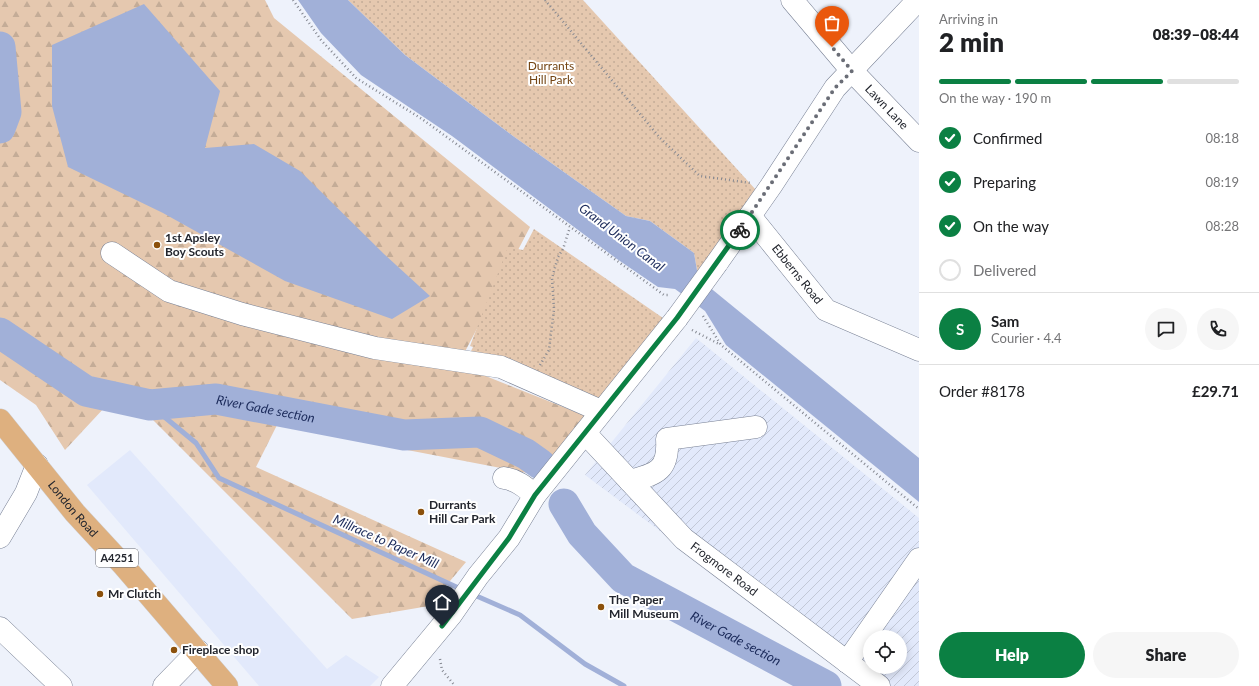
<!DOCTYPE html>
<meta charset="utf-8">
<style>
body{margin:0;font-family:Lato,sans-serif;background:#f6f6f6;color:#202124;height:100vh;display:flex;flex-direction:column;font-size:15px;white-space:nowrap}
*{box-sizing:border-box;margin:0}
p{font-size:13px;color:#757577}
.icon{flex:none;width:22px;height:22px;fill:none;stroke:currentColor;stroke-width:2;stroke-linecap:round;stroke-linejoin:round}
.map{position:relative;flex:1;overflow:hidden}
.details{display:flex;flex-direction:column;background:#fff;width:340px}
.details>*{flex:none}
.fabs{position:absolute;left:863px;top:630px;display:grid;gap:8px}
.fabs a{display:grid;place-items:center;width:44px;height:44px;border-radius:50%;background:#fff;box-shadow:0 2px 10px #0003;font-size:20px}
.pin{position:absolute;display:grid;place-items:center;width:34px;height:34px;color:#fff;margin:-41px -17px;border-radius:50% 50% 50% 0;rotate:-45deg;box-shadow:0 0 4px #0007}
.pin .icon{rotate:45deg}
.courier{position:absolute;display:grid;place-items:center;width:40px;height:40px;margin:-20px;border:3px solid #0b8043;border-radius:50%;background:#fff;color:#222;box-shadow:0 1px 5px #0007}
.summary em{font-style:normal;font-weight:800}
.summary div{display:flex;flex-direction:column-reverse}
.summary{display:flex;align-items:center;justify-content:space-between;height:68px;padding:0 20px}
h1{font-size:26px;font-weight:800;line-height:30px}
.bar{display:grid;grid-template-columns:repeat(4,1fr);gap:6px 4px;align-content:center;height:48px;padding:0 20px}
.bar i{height:5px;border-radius:3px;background:#e0e0e0}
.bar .current{background:#0b8043}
.bar p{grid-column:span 4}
.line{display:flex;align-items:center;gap:10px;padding:0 20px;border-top:1px solid #e0e0e0}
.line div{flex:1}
.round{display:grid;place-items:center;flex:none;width:42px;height:42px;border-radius:21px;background:#f6f6f6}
ol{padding:0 20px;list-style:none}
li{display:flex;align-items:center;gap:12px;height:44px}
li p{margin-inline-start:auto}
li .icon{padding:4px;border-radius:50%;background:#0b8043;color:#fff;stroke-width:4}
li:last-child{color:#757577}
li i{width:22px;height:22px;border:2px solid #e0e0e0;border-radius:50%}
.button{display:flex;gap:8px;margin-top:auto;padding:8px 20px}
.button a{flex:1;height:46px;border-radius:24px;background:#0b8043;color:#fff;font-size:16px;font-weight:800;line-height:46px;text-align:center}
.button a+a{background:#f6f6f6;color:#202124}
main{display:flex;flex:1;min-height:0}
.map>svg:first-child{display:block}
</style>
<main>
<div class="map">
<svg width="919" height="686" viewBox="0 0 919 686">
<defs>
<pattern id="industrial-furrows" width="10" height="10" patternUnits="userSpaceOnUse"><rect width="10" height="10" fill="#e2e9fb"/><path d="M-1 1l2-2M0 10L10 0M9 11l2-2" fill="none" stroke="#c2c8d7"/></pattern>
<pattern id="forest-firs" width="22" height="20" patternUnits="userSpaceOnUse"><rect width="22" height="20" fill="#e5c8af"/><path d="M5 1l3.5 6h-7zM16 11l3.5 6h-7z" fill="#c4ac97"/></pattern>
<pattern id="park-dots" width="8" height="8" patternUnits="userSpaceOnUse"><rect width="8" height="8" fill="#e5c8af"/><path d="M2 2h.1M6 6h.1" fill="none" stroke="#c4ac97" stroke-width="1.8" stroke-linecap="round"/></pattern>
</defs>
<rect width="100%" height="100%" fill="#eef2fb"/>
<polygon fill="#e2e9fb" points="130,450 327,669 346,655 379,677 370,686 259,686 87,485"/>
<path fill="url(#industrial-furrows)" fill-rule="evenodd" d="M696,338L919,518V686H868L585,475ZM870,637H900V667H870Z"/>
<polygon fill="url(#forest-firs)" points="0,0 265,0 274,18 530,227 458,365 591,418 548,477 277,425 256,467 466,562 429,606 352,619 149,416 105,407 65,450 36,405 0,380"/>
<g fill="url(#park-dots)">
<polygon points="348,0 583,0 756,190 698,276 694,253 650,221 626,216 513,136 405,55"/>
<polygon points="534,229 663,318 598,404 467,359 473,347 470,346 508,247 523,250"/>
</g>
<g fill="#a1b0d8">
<polygon points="298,0 348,0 405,55 513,136 626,216 650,221 694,253 698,276 708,286 919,458 919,502 726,345 705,311 675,289 658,287 617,259 452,136 361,75 321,33"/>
<polygon points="144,4 220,91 205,148 254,144 300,171 384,254 430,296 392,319 285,281 163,213 68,167 52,106 52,45"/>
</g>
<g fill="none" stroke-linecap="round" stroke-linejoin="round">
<g stroke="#a1b0d8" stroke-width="5">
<polyline points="150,405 196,443 219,478 463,590"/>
<polyline points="472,594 520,615 585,664 624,686"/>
</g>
<g stroke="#a1b0d8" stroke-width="31">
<polyline points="0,47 6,112 0,128"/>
<path id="s1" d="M0,333L86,391L150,405L216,399L404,435L480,432L526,454L540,464"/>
<path id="s2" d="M564,504L582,534L623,578L826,686"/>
</g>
<defs>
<g id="minor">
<path id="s3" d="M792,0L852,71L919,141"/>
<path id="s4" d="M750,216L826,310L919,350"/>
<polyline points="112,253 169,291 242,314 375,348 501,367 601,411"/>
<polyline points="717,263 771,186 835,88 918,0"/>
<path id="s5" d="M585,433L684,539L879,686"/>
<path d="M504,478C517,480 525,487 535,495"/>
<path d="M630,481C657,474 669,470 667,439L756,427"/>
<polyline points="0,537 26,493 37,465"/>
<polyline points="0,628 61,686"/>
<polyline points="847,662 919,559"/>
<polyline points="164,686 198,651"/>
<polyline points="392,686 451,615 478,576 509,538 535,495 677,318"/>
</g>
<g id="major">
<path id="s6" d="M0,420L75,513L124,566L227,686"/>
</g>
</defs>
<use href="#minor" stroke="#788094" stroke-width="23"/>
<use href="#major" stroke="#cfcfd1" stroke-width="23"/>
<g stroke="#858891" stroke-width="2.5" stroke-dasharray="1 3" stroke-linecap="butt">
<polyline points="293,0 321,40 356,78 422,119 664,295 670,295"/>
<polyline points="545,0 660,138 700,176 751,183"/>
<polyline points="703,316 721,345 919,509"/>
<polyline points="692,330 719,344"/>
<polyline points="540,365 549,350 554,309 552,278 558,257 563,249 570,227"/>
<polyline points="440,659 442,670 455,686"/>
</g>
<use href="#minor" stroke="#fff" stroke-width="22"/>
<use href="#major" stroke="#deb07f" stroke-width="22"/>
<defs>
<polyline id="minor-bridge" points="677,318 717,263"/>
</defs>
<use href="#minor-bridge" stroke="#788094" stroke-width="23" stroke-linecap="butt"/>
<use href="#minor-bridge" stroke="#fff" stroke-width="22"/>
</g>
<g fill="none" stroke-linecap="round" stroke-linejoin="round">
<polyline stroke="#6a6d76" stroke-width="4" stroke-dasharray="0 7.2" points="740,230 835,88 852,71 832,47"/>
<polyline stroke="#0b8043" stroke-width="5" points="442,626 509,538 535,495 677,318 740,230"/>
</g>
<g fill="#8b500b" stroke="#fff" stroke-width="1.5">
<circle cx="157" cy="245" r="4"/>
<circle cx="421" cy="512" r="4"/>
<circle cx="100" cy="594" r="4"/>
<circle cx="601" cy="607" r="4"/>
<circle cx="174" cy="650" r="4"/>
</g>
<g text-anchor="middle" stroke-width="4" stroke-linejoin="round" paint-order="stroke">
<rect fill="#fff" stroke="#65676d" stroke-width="1" x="96" y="549" width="42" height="18" rx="3"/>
<g font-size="11" font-weight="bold" fill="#23262e">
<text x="117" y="562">A4251</text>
</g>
<g font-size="12" fill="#754615" stroke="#fff">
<text x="551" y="70">Durrants<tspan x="551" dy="14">Hill Park</tspan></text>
</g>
<g font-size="12" fill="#23262e" stroke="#fff">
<text dy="4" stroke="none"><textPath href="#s3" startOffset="143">Lawn Lane</textPath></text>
<text dy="4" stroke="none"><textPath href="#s4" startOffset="75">Ebberns Road</textPath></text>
<text dy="4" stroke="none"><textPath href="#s6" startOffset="115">London Road</textPath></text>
<text dy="4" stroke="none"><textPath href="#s5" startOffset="195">Frogmore Road</textPath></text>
</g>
<g font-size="12" font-weight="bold" fill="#23262e" stroke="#fff" text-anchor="start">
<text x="165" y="242">1st Apsley<tspan x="165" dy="14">Boy Scouts</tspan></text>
<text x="429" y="509">Durrants<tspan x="429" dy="14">Hill Car Park</tspan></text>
<text x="108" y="598">Mr Clutch</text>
<text x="609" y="604">The Paper<tspan x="609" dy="14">Mill Museum</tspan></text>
<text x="182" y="654">Fireplace shop</text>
</g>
<g font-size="13" font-style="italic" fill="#1b2a5a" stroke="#fff">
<text transform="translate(622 237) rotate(37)" y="5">Grand Union Canal</text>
<text dy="5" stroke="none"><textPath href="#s1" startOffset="286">River Gade section</textPath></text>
<text transform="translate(386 541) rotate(24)" y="5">Millrace to Paper Mill</text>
<text dy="5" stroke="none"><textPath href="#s2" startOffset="223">River Gade section</textPath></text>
</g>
</g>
</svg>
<div class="fabs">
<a><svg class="icon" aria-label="locate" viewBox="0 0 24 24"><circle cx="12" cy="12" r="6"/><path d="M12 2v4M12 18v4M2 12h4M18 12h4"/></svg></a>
</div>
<div class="pin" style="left:832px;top:47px;background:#ea580c"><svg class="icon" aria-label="bag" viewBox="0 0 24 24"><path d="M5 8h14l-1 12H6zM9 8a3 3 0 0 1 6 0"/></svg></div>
<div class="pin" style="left:442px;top:626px;background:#1f2937"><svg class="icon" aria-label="home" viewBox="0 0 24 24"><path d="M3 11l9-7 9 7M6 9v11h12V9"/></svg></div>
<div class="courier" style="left:740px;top:230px"><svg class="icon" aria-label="bike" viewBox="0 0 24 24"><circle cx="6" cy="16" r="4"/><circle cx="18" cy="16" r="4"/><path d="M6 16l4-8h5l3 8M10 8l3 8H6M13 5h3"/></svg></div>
</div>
<section class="details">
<div class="summary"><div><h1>2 min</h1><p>Arriving in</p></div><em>08:39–08:44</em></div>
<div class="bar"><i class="current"></i><i class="current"></i><i class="current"></i><i></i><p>On the way · 190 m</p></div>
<ol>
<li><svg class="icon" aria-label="check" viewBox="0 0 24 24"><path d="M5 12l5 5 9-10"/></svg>Confirmed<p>08:18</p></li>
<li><svg class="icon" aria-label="check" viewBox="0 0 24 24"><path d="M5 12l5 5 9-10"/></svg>Preparing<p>08:19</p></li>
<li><svg class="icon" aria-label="check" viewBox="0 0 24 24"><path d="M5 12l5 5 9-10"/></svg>On the way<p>08:28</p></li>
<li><i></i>Delivered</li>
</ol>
<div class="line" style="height:72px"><b class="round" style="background:#0b8043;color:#fff">S</b><div><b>Sam</b><p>Courier · 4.4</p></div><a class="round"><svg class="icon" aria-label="chat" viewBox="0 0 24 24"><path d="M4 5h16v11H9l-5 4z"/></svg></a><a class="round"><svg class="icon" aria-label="phone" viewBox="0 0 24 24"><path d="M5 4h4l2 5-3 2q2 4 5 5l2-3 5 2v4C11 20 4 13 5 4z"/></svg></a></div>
<div class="line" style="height:52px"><div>Order #8178</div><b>£29.71</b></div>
<div class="button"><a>Help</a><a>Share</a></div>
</section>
</main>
